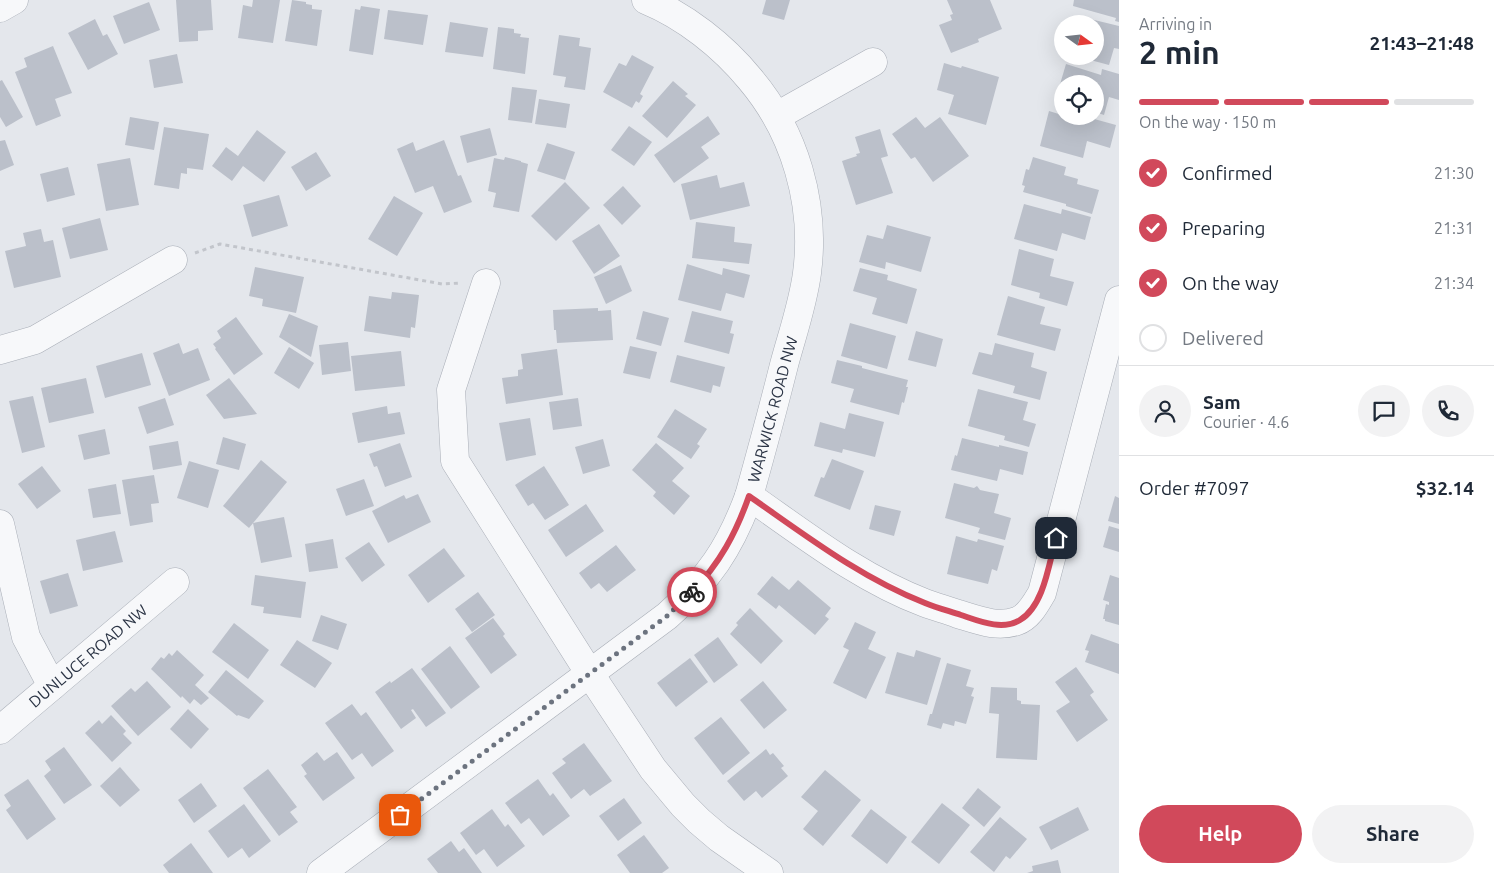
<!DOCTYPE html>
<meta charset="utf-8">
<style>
body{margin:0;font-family:Ubuntu,sans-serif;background:#f2f2f3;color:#1f2937;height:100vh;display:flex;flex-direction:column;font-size:19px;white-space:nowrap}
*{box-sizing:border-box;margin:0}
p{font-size:16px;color:#747a83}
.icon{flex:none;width:28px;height:28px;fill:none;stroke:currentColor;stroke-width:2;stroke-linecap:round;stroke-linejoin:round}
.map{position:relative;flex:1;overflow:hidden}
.side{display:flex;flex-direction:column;background:#fff;width:375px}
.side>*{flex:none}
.needle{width:32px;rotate:105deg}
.tools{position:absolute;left:1054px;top:15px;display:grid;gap:10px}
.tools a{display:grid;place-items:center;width:50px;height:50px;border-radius:50%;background:#fff;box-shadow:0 5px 20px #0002;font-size:25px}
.pin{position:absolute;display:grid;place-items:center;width:42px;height:42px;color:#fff;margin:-21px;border-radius:10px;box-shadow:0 2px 8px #0006}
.courier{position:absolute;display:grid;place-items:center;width:50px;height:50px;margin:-25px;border:4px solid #d1495b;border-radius:50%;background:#fff;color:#222;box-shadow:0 1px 6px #0007}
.headline em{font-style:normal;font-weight:600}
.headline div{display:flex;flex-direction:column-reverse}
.headline{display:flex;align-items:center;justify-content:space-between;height:85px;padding:0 20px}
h1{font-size:32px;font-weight:600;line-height:38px}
.bar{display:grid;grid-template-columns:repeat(4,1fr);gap:8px 5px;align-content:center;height:60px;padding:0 20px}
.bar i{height:6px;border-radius:4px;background:#e0e1e3}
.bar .current{background:#d1495b}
.bar p{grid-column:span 4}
.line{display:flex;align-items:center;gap:12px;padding:0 20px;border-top:1px solid #e0e1e3}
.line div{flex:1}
.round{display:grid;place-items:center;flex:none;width:52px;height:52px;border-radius:26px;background:#f2f2f3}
ol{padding:0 20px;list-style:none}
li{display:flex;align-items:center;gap:15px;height:55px}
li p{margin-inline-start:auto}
li .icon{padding:5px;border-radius:50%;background:#d1495b;color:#fff;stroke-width:4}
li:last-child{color:#747a83}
li i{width:28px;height:28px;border:2px solid #e0e1e3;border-radius:50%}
.cta{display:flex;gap:10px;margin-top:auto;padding:10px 20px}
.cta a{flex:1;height:58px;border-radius:30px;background:#d1495b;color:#fff;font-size:20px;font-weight:600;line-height:58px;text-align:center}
.cta a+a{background:#f2f2f3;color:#1f2937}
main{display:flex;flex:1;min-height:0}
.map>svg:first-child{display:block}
</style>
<main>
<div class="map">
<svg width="1119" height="873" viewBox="0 0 1119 873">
<rect width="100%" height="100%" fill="#e4e7ec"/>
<g fill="#bbc0ca">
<polygon points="176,0 211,0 213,30 198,31 198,41 179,42"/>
<polygon points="253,0 280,0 273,43 238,38 243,5 252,7"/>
<polygon points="292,0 306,2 306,4 312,5 312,9 322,10 317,46 285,41"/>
<polygon points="766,0 790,0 784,20 762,14"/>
<polygon points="947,0 990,0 1002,29 978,39 979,42 951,53 939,25 952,20 950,15 953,14"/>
<polygon points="1074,0 1119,0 1119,22 1115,21 1116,18 1073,6"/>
<polygon points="149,2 160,30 124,44 113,16"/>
<polygon points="361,6 380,9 373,55 349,51 355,9 360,10"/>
<polygon points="388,10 428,15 423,45 384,39"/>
<polygon points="1082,17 1119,26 1119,49 1114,48 1109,65 1079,57 1095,56 1095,24 1080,24"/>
<polygon points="95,19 103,36 107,34 118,54 88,70 68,33"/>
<polygon points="450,22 488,28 483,57 445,52"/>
<polygon points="498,27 514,29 514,33 521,34 520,37 529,38 525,74 493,69"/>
<polygon points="559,35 580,38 579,46 591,48 585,90 564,87 566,77 553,75"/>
<polygon points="53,46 72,93 55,99 61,116 36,126 15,72 27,67 24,58"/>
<polygon points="177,54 183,83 154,88 149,60"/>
<polygon points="632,55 654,67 640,94 643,96 639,103 636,101 632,108 603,92 619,63 626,66"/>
<polygon points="944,63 961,68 962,66 999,77 986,125 948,114 954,95 937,90"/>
<polygon points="1066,64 1101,75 1102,69 1119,74 1119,100 1109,97 1104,115 1095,112 1095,84 1062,84 1062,103 1055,101"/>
<polygon points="2,80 23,117 6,127 0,117 0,81"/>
<polygon points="673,81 688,94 685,96 696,105 667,138 642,116"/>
<polygon points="512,87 537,90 532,123 508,120"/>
<polygon points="539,99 570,104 566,128 535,124"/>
<polygon points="1049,111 1062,115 1062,116 1068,116 1086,121 1087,117 1116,125 1110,148 1087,141 1083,158 1040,146"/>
<polygon points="708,116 720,134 701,147 709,158 674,183 654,155"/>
<polygon points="130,117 159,122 154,150 125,145"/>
<polygon points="916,117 925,128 940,117 969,156 933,182 915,157 911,159 892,134"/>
<polygon points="629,126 652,142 634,166 611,150"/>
<polygon points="164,127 209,134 203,170 187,168 187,174 181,173 179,189 154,185"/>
<polygon points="490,128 497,155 467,163 460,136"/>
<polygon points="880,129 888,156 881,158 893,193 856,205 842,161 857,156 856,154 860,153 855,137"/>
<polygon points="257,130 286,152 264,182 243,166 232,181 212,166 226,147 238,156"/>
<polygon points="5,140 14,165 0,171 0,141"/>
<polygon points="444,140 458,176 461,175 472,202 444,213 433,186 415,193 397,149 413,142 416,151"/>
<polygon points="547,143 575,152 565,180 537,171"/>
<polygon points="316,152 331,176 306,191 291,167"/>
<polygon points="505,157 521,161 521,162 528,164 519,212 493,207 496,193 488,191 494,158 504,160"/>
<polygon points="1033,157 1066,167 1064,175 1078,179 1077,184 1099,190 1092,214 1066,206 1066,204 1023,192 1025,186 1022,185 1026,169 1029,170"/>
<polygon points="130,158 139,205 106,211 97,164"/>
<polygon points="68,167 75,195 47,202 40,174"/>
<polygon points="717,175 720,188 744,182 750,206 690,220 681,184"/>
<polygon points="565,182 590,208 556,241 531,216"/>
<polygon points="623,186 641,206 622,225 603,205"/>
<polygon points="279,195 288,226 252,237 243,205"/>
<polygon points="394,196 423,213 397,256 368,239"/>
<polygon points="1024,204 1061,214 1062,209 1091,217 1085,240 1062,233 1057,251 1014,239"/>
<polygon points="100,218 108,250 70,259 62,228"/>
<polygon points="696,222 735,227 734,242 752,244 749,264 692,258"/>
<polygon points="599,224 620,256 594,274 572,241"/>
<polygon points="887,225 931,237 921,272 886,262 885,269 859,262 867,235 883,239"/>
<polygon points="41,229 44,242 53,240 61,277 14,288 5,251 26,246 23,233"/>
<polygon points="1019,249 1054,259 1050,276 1074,282 1067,306 1039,298 1040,293 1011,285"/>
<polygon points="687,264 722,275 723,268 750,275 744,298 726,293 721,311 678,300"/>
<polygon points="621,265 632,291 606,304 594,277"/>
<polygon points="255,267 304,277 296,313 262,306 263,299 249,296"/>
<polygon points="860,268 888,275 887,280 917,289 907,324 872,314 877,298 853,291"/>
<polygon points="392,292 419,295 415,328 411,327 410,338 364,331 369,296 391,299"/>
<polygon points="1008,296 1045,307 1040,324 1061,329 1055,351 997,335"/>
<polygon points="598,308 598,311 611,310 613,340 557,343 556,330 554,330 553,310"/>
<polygon points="643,311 669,318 661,346 636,339"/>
<polygon points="692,311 733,321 730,333 734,334 729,354 684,342"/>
<polygon points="289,314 318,326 311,357 279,337"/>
<polygon points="236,317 263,354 234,375 215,349 216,348 213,344 221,338 217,331"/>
<polygon points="850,323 896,336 887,369 841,356"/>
<polygon points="916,331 943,339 936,367 908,360"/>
<polygon points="348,342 351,371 322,375 319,345"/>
<polygon points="179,343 183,354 198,348 210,380 169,396 153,353"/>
<polygon points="995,343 1034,353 1031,367 1047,372 1040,400 1013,393 1015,386 972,374 979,352 992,355"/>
<polygon points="630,346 657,352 650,379 623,373"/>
<polygon points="289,347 314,363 299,389 274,373"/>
<polygon points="557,349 563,395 506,404 502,378 518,376 518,370 523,369 521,354"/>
<polygon points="401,351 405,386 355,391 351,356"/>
<polygon points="142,353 151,385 105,398 96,366"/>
<polygon points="677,355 725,367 720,387 713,385 711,393 670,382"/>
<polygon points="837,360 862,366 862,368 908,380 906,387 908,387 904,403 902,402 899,415 850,402 854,389 831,383"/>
<polygon points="86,378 94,413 49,423 41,388"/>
<polygon points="229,378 247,401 257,414 224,419 206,395"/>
<polygon points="978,389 1028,402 1023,420 1036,424 1029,447 1004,440 1005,436 968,426"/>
<polygon points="33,396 45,447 22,453 9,401"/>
<polygon points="165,398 174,425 147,434 138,407"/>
<polygon points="578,398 582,426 553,430 549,402"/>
<polygon points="387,406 388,414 400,412 405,434 358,443 352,413"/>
<polygon points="675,409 707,429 697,444 700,446 691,459 657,437"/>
<polygon points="849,413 884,422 875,457 843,449 842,453 814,446 820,422 845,429"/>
<polygon points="530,418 536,455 506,461 499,423"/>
<polygon points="105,429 110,454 84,460 78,435"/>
<polygon points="223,437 246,444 239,470 216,464"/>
<polygon points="962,438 999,447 999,445 1028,452 1023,475 1000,469 997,481 951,470 955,455 957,456"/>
<polygon points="603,439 610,466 583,474 575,447"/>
<polygon points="178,441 182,465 153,470 149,446"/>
<polygon points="400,443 412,477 385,487 377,466 374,467 369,454"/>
<polygon points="656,443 684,468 672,481 690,496 674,515 653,496 656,492 632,470"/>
<polygon points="832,459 864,471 850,510 814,496 821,477 824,478"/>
<polygon points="261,460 287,482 249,528 223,506"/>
<polygon points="189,461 219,470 208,508 177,498"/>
<polygon points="42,466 61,491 37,509 18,484"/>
<polygon points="544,466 569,505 545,520 533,503 528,506 515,485"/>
<polygon points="154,475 159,503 151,504 153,522 130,526 122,480"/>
<polygon points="364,479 374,506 346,516 336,489"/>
<polygon points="954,483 974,488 977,486 980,490 999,494 994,513 1011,518 1005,540 978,533 980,528 945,518"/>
<polygon points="116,484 121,514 93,518 88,489"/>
<polygon points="418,494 431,522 388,543 372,511 404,495 406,499"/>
<polygon points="1115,496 1119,498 1119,524 1108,521"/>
<polygon points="586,504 604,531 566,557 548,530"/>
<polygon points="875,505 901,511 894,536 869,529"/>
<polygon points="284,517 292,557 261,563 253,523"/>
<polygon points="1109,526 1119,529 1119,552 1103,547"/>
<polygon points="115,531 123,562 83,571 76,540"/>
<polygon points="956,536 977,542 978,539 1004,546 997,571 992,569 988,584 947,574"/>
<polygon points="333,539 338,568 309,572 305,544"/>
<polygon points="369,542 385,565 362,582 345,558"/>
<polygon points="616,545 636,570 607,592 599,583 591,589 579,573"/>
<polygon points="444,548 465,576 428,603 408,575"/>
<polygon points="68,573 78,606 50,614 40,581"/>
<polygon points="255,575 306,582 301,618 263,613 264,607 251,605"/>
<polygon points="1110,575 1119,578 1119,625 1105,621 1105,619 1103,619 1106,604 1109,605 1109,602 1103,600"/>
<polygon points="772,576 789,590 798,580 831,608 825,616 829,619 815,635 779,605 776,609 757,594"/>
<polygon points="478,592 495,615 472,632 455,609"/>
<polygon points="750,608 783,641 761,664 730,634 738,625 736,623"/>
<polygon points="321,615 347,624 338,650 312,641"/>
<polygon points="493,618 505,634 503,636 517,655 491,674 465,638"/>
<polygon points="855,622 876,632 868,649 886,657 866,699 833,683 849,650 843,647"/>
<polygon points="234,623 269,650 248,679 212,652"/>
<polygon points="1091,634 1119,644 1119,674 1085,662 1089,651 1085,650"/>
<polygon points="718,637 738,665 714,683 694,655"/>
<polygon points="297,640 332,663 315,688 280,665"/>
<polygon points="450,646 480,687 451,709 421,669"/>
<polygon points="177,650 204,675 195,685 209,698 201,705 194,699 190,704 182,696 181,698 151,669 161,657 164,659 169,653 172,656"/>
<polygon points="916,650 941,658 927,705 885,693 897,652 914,657"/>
<polygon points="690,658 708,682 676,707 657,683"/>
<polygon points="947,663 971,670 966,686 974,688 971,696 974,697 966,724 955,721 954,726 943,723 941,729 927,725 930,714 932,714"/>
<polygon points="1076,667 1094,692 1090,695 1108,720 1077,742 1056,711 1070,702 1055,682"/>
<polygon points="412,668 446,713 426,727 413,709 411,710 416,718 401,729 375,692 390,681 391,683"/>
<polygon points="226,670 264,701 249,719 238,715 237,716 208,692"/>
<polygon points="147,681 171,707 138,736 111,706 131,688 135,692"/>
<polygon points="763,681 787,710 764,729 740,700"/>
<polygon points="991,687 1017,688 1017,700 1021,701 1021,704 1040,705 1037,760 996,758 999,714 989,713"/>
<polygon points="352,704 361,716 366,712 394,751 372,767 362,753 352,760 325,723"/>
<polygon points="188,709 209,729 191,749 170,729"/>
<polygon points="111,715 126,731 123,734 132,743 112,762 85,733 99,720 102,724"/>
<polygon points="721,717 750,753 723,775 694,738"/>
<polygon points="584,743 612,781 590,796 584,789 571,799 552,773 566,763 562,759"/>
<polygon points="64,747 92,785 64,804 44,776 51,770 45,761"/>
<polygon points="766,749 770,755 773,753 784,766 781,768 788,776 762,798 756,791 744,801 727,781"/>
<polygon points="317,752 324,761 337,752 355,778 323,801 304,776 307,774 301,765"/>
<polygon points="120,767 140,790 120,807 100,786"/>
<polygon points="268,769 297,807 290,812 298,822 279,836 243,788"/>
<polygon points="825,770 861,800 823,846 803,829 818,811 801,797"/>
<polygon points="28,779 56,819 27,840 6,810 11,806 4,795"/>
<polygon points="538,779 550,796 553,793 570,816 543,836 529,818 521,824 505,803"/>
<polygon points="201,783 217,806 194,823 178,800"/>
<polygon points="978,788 1001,807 984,827 962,808"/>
<polygon points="624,798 642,823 618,841 599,816"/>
<polygon points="942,803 970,825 939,864 911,842"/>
<polygon points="244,804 271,841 249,858 242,848 228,858 208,831"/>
<polygon points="1078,807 1089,830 1051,850 1039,827"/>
<polygon points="492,809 505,827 508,824 525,846 497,867 484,849 476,855 460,833"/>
<polygon points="871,809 907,837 887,864 851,836"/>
<polygon points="1000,817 1027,839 1010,859 1006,856 994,872 970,852"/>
<polygon points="644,835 669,868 662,873 630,873 617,855"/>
<polygon points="451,841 459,852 464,848 482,873 438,873 427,859"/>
<polygon points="191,843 213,873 169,873 163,865"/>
<polygon points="1058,860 1061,873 1027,873 1033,871 1032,866"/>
</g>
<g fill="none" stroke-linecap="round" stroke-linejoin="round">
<defs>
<g id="minor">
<polyline points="0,8 14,0"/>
<polyline points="777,116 873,62"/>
<polyline points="486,283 451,390 455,461 590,674 653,769 683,805 699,821 719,838 769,873"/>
<polyline points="0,350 35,340 173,260"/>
<path d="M749,496C805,535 861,579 925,603C936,607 947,610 958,614C978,620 997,628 1017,621C1029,617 1036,603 1042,593L1119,300"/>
<polyline points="0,524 26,637 52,686"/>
<path id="s1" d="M0,730L175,582"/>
<path id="s2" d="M321,873L667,616C708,580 730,548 749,496C761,453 773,409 784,365C792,335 803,304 807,273C816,204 795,132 750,79C723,46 685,16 646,0"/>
</g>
</defs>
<use href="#minor" stroke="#a9aeb7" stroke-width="29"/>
<polyline stroke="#c2c5cb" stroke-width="3" stroke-dasharray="4 4" stroke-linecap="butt" points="195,253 220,244 442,284 461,283"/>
<use href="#minor" stroke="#f7f8fa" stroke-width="28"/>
</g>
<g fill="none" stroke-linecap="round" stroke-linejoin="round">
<polyline stroke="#6c737f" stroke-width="5" stroke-dasharray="0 9" points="400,815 667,616 692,592"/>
<path stroke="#d1495b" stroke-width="6" d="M692,592C720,563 736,533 749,496C805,535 861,578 925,603C937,608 949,611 961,615C979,621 1002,631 1020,620C1044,606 1049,563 1056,538"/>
</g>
<g text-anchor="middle" stroke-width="5" stroke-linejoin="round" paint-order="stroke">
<g font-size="16" fill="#2b3445" stroke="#f4f6f9">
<text dy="6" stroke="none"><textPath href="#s2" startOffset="668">WARWICK ROAD NW</textPath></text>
<text dy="6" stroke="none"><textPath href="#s1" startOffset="115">DUNLUCE ROAD NW</textPath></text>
</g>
</g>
</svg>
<div class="tools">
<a><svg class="needle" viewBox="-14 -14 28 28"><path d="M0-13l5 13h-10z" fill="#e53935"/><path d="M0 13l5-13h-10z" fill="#747a83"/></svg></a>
<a><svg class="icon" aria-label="locate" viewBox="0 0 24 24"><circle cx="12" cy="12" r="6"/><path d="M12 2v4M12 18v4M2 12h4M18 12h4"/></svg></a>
</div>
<div class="pin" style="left:400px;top:815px;background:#ea580c"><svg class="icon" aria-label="bag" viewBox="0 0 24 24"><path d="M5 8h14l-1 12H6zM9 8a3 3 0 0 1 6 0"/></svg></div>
<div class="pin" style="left:1056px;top:538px;background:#1f2937"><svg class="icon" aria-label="home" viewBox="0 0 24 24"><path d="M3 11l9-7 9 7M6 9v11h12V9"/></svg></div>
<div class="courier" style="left:692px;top:592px"><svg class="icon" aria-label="bike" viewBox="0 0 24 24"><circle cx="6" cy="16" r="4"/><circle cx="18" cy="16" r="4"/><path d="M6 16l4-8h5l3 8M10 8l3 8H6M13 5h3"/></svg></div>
</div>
<section class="side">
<div class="headline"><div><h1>2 min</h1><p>Arriving in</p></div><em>21:43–21:48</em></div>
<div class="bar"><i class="current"></i><i class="current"></i><i class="current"></i><i></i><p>On the way · 150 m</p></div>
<ol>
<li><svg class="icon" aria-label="check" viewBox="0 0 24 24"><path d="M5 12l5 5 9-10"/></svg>Confirmed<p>21:30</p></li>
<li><svg class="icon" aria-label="check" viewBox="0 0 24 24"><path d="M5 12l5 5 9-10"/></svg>Preparing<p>21:31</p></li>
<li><svg class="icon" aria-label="check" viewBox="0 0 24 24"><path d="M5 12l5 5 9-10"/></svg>On the way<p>21:34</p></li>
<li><i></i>Delivered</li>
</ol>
<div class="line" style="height:90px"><a class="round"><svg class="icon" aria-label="person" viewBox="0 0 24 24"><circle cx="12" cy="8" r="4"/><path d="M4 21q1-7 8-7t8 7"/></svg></a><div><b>Sam</b><p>Courier · 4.6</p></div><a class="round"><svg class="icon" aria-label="chat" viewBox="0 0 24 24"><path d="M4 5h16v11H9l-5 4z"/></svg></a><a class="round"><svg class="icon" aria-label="phone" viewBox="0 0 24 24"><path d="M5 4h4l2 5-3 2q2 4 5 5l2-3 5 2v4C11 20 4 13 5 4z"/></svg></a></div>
<div class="line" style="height:65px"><div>Order #7097</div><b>$32.14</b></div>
<div class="cta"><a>Help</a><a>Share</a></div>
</section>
</main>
